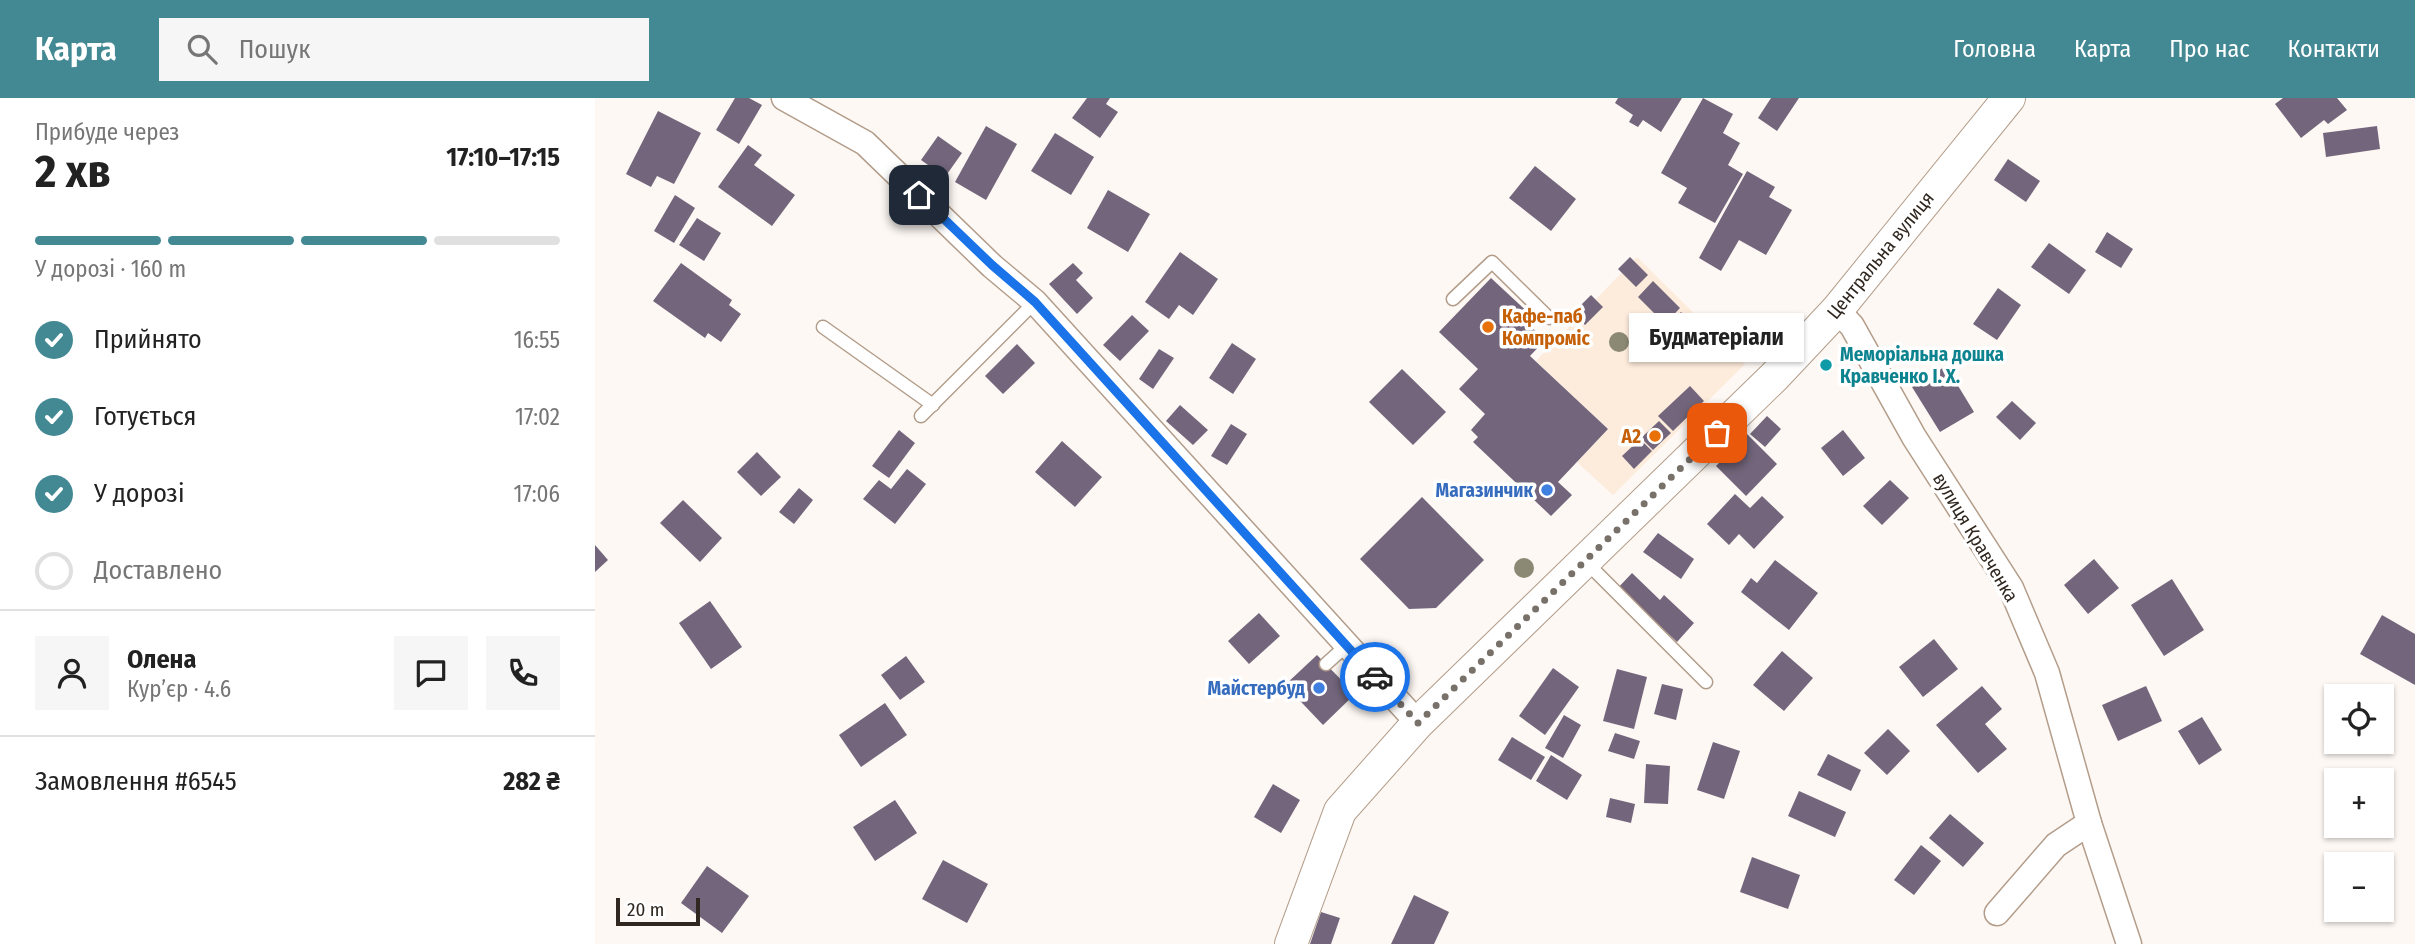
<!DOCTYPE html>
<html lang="uk">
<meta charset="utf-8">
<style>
body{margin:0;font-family:"Fira Sans Condensed",sans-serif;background:#f6f6f6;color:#222;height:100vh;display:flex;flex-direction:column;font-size:26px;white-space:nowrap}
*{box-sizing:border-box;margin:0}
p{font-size:23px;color:#767676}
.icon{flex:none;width:38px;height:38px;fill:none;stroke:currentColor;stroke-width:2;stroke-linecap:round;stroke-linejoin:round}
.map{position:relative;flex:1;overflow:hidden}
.sheet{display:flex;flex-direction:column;background:#fff;width:595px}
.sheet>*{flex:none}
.tools{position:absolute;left:1729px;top:586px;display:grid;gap:14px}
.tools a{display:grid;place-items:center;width:70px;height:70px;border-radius:0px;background:#fff;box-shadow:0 2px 5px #0004;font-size:35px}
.scale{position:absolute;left:21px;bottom:18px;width:84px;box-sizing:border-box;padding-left:7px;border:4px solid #302820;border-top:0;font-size:19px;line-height:24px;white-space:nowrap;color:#302820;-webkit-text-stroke:5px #fff;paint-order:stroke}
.pin{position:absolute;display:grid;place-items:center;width:60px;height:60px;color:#fff;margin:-30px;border-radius:14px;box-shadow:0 4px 10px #0006}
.courier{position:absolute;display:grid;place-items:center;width:70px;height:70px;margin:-35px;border:5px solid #1a73e8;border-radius:50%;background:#fff;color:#222;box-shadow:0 2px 9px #0007}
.bubble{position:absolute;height:49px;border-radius:0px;background:#fff;box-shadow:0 2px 5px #0004;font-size:23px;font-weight:700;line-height:49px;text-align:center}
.overview em{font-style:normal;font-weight:700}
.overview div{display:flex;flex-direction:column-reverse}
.overview{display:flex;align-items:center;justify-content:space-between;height:119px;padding:0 35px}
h1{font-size:46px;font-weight:700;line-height:52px}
.bar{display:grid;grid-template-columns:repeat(4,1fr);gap:10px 7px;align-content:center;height:84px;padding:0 35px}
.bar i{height:9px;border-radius:5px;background:#e0e0e0}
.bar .current{background:#438994}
.bar p{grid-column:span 4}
.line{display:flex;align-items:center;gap:18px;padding:0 35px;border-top:2px solid #e0e0e0}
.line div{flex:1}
.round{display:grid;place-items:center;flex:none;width:74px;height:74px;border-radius:0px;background:#f6f6f6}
ol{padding:0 35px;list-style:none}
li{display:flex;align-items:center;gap:21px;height:77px}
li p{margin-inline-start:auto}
li .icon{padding:7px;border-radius:50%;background:#438994;color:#fff;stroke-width:4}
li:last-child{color:#767676}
li i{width:38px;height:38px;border:4px solid #e0e0e0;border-radius:50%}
header{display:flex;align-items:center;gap:42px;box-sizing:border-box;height:98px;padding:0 35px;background:#438994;color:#fff}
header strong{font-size:33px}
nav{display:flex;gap:38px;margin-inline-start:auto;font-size:24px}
.search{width:490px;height:63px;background:#f6f6f6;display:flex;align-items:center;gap:18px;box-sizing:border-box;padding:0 24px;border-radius:0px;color:#767676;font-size:26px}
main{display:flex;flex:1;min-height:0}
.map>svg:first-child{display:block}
</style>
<header>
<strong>Карта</strong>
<div class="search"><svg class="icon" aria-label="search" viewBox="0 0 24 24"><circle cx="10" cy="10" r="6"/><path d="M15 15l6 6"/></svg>Пошук</div>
<nav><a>Головна</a><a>Карта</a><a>Про нас</a><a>Контакти</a></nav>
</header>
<main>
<section class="sheet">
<div class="overview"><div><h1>2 хв</h1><p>Прибуде через</p></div><em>17:10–17:15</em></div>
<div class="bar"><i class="current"></i><i class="current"></i><i class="current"></i><i></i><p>У дорозі · 160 m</p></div>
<ol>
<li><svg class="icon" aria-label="check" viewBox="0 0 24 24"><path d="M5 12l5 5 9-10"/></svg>Прийнято<p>16:55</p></li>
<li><svg class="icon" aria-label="check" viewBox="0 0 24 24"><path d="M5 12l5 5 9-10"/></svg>Готується<p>17:02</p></li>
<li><svg class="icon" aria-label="check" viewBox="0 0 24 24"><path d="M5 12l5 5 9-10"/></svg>У дорозі<p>17:06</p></li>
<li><i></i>Доставлено</li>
</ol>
<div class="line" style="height:126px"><a class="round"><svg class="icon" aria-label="person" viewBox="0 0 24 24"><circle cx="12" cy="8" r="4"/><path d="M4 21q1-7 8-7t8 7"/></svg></a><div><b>Олена</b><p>Кур’єр · 4.6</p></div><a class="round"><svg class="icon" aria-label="chat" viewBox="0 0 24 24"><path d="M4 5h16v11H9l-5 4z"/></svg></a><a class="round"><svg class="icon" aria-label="phone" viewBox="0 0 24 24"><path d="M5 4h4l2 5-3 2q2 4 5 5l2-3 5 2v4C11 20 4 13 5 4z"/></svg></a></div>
<div class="line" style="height:91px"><div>Замовлення #6545</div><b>282 ₴</b></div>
</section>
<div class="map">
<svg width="1820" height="846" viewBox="0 0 1820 846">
<rect width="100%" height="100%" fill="#fdf8f4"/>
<polygon fill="#fdebdc" points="1042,159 1150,266 1018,397 982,364 1013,331 941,263"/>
<g fill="#73667c">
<polygon points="140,0 154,0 167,7 144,46 121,32"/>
<polygon points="492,0 515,0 511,6 523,14 505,40 477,20"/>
<polygon points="1023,0 1087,0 1066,34 1048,22 1043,29 1034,24 1038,17 1020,5"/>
<polygon points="1108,0 1138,16 1128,35 1145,45 1133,67 1148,76 1120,125 1083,105 1092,90 1066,75"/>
<polygon points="1176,0 1204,0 1182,33 1163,20"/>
<polygon points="1688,0 1742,0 1752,12 1733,26 1729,22 1706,40 1680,6"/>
<polygon points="63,13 106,35 79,86 62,78 56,89 31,76"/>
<polygon points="391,28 422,46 391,102 360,84"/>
<polygon points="1782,28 1785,51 1731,59 1728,35"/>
<polygon points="460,35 499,59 476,97 436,73"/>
<polygon points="343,38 367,55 350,79 326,62"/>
<polygon points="153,47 167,57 159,67 200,97 177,128 123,89"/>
<polygon points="1413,61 1445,83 1431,104 1399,82"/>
<polygon points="940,68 981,101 956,133 914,100"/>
<polygon points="1152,73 1180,89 1174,99 1197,112 1171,157 1144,142 1126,173 1104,160"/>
<polygon points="513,92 555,116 533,154 492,130"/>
<polygon points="80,97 100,110 79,145 59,133"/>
<polygon points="102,120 126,135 109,163 84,147"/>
<polygon points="1512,134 1538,151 1526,170 1500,154"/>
<polygon points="1454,145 1491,172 1474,196 1436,169"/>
<polygon points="585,154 623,181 598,217 584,207 574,221 550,204"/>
<polygon points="1035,159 1053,177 1041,189 1023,171"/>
<polygon points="86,165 137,202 134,207 146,216 126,244 113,235 110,240 58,203"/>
<polygon points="478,165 488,175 481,182 498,200 482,216 454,186"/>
<polygon points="896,180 936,217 930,223 950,242 935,258 1013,331 963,384 977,397 956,418 878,344 883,339 876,332 890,316 864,291 883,271 844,234"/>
<polygon points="1058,183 1085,210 1070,226 1043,199"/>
<polygon points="1403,190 1426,207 1402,242 1378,226"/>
<polygon points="996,197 1008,209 990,227 978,215"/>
<polygon points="1086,214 1104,231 1092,243 1074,225"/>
<polygon points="537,217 554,233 525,263 508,247"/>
<polygon points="637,245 661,261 638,296 614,280"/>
<polygon points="422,246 440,265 408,296 390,278"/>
<polygon points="564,251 579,260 558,291 544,281"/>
<polygon points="1351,268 1379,314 1345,334 1317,289"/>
<polygon points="807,271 851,314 818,347 774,304"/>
<polygon points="1095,288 1109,303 1078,333 1063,318"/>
<polygon points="1417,303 1441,325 1425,342 1401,319"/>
<polygon points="585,307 613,332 598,347 571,323"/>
<polygon points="1172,318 1186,331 1170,349 1155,336"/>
<polygon points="1064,323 1076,335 1058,352 1046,340"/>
<polygon points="636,326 652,336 632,367 616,358"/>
<polygon points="304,332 320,345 294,380 277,368"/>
<polygon points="1248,332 1270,360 1248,378 1226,350"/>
<polygon points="1152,336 1182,366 1151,398 1121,368"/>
<polygon points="1045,341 1057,353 1039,371 1027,358"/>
<polygon points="467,343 507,379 480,409 440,374"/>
<polygon points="162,354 186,379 166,398 142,374"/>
<polygon points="312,371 331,386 300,426 268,401 284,382 296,391"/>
<polygon points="1295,382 1314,400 1287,427 1268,408"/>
<polygon points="204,390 218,402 199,426 184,414"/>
<polygon points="1140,396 1155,410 1167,398 1189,419 1159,451 1144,436 1134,447 1112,426"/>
<polygon points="827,399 889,462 841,510 814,511 765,461"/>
<polygon points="88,402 127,440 105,464 65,425"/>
<polygon points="1063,435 1099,461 1086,481 1048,454"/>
<polygon points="0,447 13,462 0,474"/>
<polygon points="1499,461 1524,490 1493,516 1469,487"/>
<polygon points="1180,462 1223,495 1194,532 1146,494 1156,480 1162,485"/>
<polygon points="1037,475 1065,502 1069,497 1099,525 1082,544 1051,515 1048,518 1021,492"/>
<polygon points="1577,481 1609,532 1569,558 1536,507"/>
<polygon points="115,503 147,549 116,571 84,525"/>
<polygon points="664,515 685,538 654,566 633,543"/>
<polygon points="1787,517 1820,536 1820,587 1765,556"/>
<polygon points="1339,541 1363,571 1328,599 1304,569"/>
<polygon points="1187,553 1218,580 1189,613 1158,587"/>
<polygon points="722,557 760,596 728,627 690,587"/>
<polygon points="311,558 330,584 305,602 286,577"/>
<polygon points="958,570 984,589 950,637 924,618"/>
<polygon points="1022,571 1052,579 1039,631 1008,623"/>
<polygon points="1067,586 1088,591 1081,622 1059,616"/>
<polygon points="1387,588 1407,611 1390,626 1412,651 1383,675 1341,627"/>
<polygon points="1551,588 1567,623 1523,643 1507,607"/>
<polygon points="290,605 312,637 266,669 244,637"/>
<polygon points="969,617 986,627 968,660 950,650"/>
<polygon points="1607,619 1627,652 1604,667 1583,633"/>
<polygon points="1293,631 1315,653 1292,677 1269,655"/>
<polygon points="1020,635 1045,643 1039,661 1013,653"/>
<polygon points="917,639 950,659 936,682 903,662"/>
<polygon points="1118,644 1145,653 1129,701 1102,692"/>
<polygon points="1233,656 1266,672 1256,693 1222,677"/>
<polygon points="956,657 987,677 972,702 941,683"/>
<polygon points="1051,666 1075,668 1073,706 1049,705"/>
<polygon points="678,686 705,702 686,735 659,719"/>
<polygon points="1204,693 1251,714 1240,739 1193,718"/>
<polygon points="1015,700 1040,706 1036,725 1011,719"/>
<polygon points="300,702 322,735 280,763 258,729"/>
<polygon points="1355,716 1389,745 1368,769 1334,740"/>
<polygon points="1326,747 1346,763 1319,797 1299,782"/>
<polygon points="1157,759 1205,777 1193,811 1145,794"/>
<polygon points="348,762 393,786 372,825 327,801"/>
<polygon points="112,768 154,798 127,835 86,805"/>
<polygon points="819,797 854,814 839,846 796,846"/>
<polygon points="726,814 745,820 736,846 715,846"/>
</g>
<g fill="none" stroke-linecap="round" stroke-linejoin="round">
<defs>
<g id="service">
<polyline points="858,201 897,164 954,220"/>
<polyline points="228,229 338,307"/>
<polyline points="326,318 440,204"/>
<polyline points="991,464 1111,584"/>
<polyline points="731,566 752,547"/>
</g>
<g id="minor">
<polyline points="189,0 270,45 397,168 440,204 823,625"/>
<polyline points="1242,212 1257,228 1319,339 1416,490 1452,575 1494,725 1534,846"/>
<polyline points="1402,815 1461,747 1494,725"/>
</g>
<polyline id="tertiary" points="696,846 745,713 823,625 1179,279 1242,212 1414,0"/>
</defs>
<use href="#service" stroke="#b39d8a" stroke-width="15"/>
<use href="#minor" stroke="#b39d8a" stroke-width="27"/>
<use href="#tertiary" stroke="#b39d8a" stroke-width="34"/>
<use href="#service" stroke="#fff" stroke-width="12"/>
<use href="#minor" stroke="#fff" stroke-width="24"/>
<use href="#tertiary" stroke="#fff" stroke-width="32"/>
</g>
<g fill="#8b8973">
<circle cx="1024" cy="244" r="10"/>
<circle cx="929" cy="470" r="10"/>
</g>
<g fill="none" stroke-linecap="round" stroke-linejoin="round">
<polyline stroke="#78716a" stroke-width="7" stroke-dasharray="0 12.6" points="780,579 823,625 1122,335"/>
<polyline stroke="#1a73e8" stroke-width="9" points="324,97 397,167 440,204 780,579"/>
</g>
<g fill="#e8710a" stroke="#fff" stroke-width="2.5">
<circle cx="893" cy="229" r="7"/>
<circle cx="1060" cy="338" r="7"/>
</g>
<circle fill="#0f9aa8" stroke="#fff" stroke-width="2.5" cx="1231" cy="267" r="7"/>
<g fill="#3f7fe0" stroke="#fff" stroke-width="2.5">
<circle cx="952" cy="392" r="7"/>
<circle cx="724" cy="590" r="7"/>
</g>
<g text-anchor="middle" stroke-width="7" stroke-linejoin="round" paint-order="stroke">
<g font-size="19" fill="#302820" stroke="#fff">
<text transform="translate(1285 157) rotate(-51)" y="7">Центральна вулиця</text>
<text transform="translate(1381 439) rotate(59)" y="7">вулиця Кравченка</text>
</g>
<g font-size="19" font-weight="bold" fill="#c56008" stroke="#fff" text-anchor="start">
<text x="907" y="225">Кафе-паб<tspan x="907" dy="22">Компроміс</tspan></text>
<text x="1046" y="345" text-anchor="end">А2</text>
</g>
<g font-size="19" font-weight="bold" fill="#0d838f" stroke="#fff" text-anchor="start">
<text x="1245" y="263">Меморіальна дошка<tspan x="1245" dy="22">Кравченко І. Х.</tspan></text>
</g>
<g font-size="19" font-weight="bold" fill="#366cbe" stroke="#fff" text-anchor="end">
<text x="938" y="399">Магазинчик</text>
<text x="710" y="597">Майстербуд</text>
</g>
</g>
</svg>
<div class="tools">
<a><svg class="icon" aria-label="locate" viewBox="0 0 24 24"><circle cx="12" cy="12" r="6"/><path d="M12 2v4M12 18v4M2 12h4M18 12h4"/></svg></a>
<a>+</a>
<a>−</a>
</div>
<div class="scale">20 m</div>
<div class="pin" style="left:1122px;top:335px;background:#ea580c"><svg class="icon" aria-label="bag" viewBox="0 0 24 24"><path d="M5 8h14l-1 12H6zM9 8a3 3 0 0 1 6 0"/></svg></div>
<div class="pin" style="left:324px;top:97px;background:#1f2937"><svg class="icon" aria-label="home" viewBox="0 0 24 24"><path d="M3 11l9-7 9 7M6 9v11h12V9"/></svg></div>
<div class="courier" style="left:780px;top:579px"><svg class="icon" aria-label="car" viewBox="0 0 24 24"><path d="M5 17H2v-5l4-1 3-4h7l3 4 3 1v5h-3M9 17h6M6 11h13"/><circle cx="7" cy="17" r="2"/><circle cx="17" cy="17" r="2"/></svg></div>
<div class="bubble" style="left:1034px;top:215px;width:175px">Будматеріали</div>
</div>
</main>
